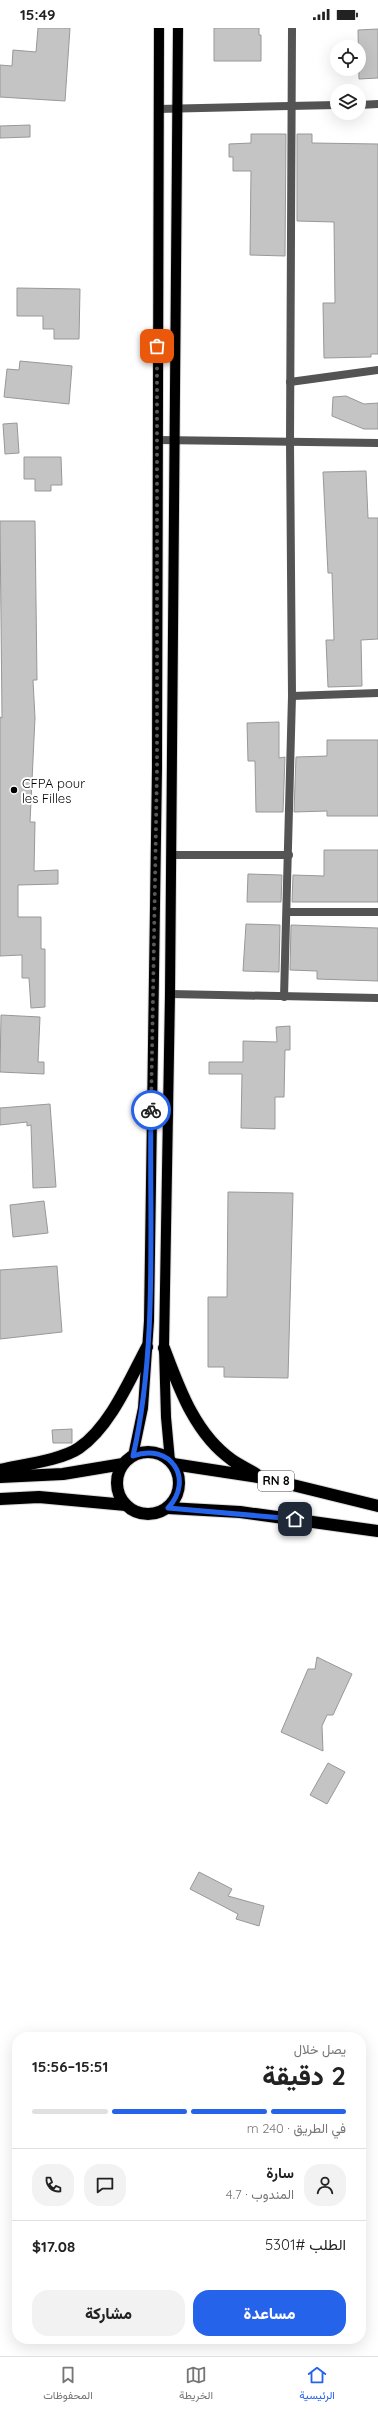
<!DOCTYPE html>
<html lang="ar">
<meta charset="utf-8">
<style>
body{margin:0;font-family:Quicksand,Vazirmatn,sans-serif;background:#f2f2f2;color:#222;direction:rtl;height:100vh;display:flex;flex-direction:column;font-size:15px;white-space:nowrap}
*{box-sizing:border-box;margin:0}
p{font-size:13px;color:#767676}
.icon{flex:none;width:22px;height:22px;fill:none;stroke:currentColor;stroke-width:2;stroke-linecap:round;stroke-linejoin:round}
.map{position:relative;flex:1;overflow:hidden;direction:ltr}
.sheet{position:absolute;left:12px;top:2004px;width:354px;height:312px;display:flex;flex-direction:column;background:#fff;border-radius:16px;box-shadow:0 4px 16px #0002;direction:rtl}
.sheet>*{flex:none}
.controls{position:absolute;left:330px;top:12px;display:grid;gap:8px}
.controls a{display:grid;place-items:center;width:36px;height:36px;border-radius:50%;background:#fff;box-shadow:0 4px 16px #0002;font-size:20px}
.pin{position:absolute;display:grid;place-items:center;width:34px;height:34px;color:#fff;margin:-17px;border-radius:8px;box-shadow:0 2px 6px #0006}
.courier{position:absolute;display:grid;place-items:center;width:40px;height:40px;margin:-20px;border:3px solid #2563eb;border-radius:50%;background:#fff;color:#222;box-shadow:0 1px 5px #0007}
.head em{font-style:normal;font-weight:800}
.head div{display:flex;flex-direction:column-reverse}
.head{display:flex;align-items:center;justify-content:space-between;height:68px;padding:0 20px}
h1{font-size:26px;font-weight:800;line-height:30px}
.bar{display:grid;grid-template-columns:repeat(4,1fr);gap:6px 4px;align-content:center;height:48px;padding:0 20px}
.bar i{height:5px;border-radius:3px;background:#e0e0e0}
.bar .on{background:#2563eb}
.bar p{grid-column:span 4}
.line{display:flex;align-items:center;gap:10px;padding:0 20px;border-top:1px solid #e0e0e0}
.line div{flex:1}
.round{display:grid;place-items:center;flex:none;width:42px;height:42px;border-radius:16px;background:#f2f2f2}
.action{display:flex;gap:8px;margin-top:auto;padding:8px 20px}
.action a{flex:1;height:46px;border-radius:16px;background:#2563eb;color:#fff;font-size:16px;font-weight:800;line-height:46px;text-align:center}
.action a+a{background:#f2f2f2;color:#222}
.status{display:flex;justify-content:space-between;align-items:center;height:28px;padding:0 20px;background:#fff;direction:ltr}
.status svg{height:11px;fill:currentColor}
.menu{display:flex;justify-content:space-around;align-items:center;height:56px;border-top:1px solid #e0e0e0;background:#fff;font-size:11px;color:#767676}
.menu a{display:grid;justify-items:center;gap:2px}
.menu .on{color:#2563eb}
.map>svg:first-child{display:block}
</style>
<div class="status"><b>15:49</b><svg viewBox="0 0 49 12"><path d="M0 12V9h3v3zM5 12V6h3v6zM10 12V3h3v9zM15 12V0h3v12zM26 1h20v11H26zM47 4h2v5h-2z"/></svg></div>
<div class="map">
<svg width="378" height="2328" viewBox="0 0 378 2328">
<rect width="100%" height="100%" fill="#fff"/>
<g fill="#c4c4c4" stroke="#989898">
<polygon points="38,0 70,0 65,73 0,69 0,37 12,38 13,22 36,24"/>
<polygon points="214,0 259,0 259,7 261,7 261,33 214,33"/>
<polygon points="378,1 378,50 359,51 358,2"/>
<polygon points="30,97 30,109 0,110 0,98"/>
<polygon points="251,106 286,106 285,228 250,227 251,143 233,143 233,129 229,129 229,116 251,115"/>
<polygon points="297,106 312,106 312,115 378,116 378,326 371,326 371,329 324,330 323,275 335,275 334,194 297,193"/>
<polygon points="17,260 80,261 79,311 54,311 54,301 43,301 43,288 17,288"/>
<polygon points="20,333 72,338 69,376 4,369 7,341 19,342"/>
<polygon points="346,368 364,376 378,375 378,401 364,401 332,388 333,369"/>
<polygon points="17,395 19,425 5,426 3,396"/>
<polygon points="24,429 61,429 62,457 51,457 51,463 35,463 35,451 24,451"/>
<polygon points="366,443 368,490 378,490 378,611 361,612 362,658 328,659 326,612 334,612 332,545 328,545 323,444"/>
<polygon points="0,493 35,493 37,652 33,652 35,690 30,794 35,794 34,843 58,842 58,856 18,857 18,889 41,889 41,921 45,921 45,979 31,980 29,950 22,950 22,927 0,928 0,689 2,690"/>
<polygon points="279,694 279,730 285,729 283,784 256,784 255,733 248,733 247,695"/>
<polygon points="327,712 378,712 378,788 327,788 327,783 294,784 296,729 327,728"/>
<polygon points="324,822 378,822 378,874 292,874 293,847 324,848"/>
<polygon points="248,846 282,847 281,874 247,874"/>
<polygon points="246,896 280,897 279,944 243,943"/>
<polygon points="291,897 378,900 378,953 317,951 317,943 290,942"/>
<polygon points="1,987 40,989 38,1034 44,1034 44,1046 0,1044"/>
<polygon points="290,998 290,1022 285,1022 284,1069 275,1069 275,1101 241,1100 242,1046 209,1046 209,1034 243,1034 243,1013 277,1014 276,999"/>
<polygon points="50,1076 56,1159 33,1160 31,1097 27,1098 27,1094 0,1097 0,1080"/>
<polygon points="228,1164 293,1165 288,1350 224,1349 224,1339 208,1339 208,1269 227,1269"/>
<polygon points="44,1173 48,1205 13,1209 10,1177"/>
<polygon points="57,1238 62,1304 0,1311 0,1242"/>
<polygon points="72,1401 72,1415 53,1415 52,1402"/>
<polygon points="317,1629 352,1646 333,1687 327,1687 322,1698 323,1723 281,1704 308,1641 315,1641"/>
<polygon points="328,1735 345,1744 327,1776 310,1767"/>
<polygon points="199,1844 232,1861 228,1868 264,1878 259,1898 236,1891 238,1886 190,1861"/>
</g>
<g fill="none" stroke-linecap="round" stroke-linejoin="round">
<defs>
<g id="primary">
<polyline points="133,1428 143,1380 149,1293 157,740 159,0"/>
<polyline points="170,1433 166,1389 164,1320 170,966 178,0"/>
</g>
<g id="highway">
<path d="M164,1320C179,1360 195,1406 232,1432C239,1437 248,1441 256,1446"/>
<circle cx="148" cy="1455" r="31"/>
<polyline points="173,1436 264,1450 378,1478"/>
<path d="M0,1442C21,1437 62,1432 79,1420C110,1399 130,1351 147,1319"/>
<polyline points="0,1449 63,1446 123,1436"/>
<polyline points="0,1471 39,1469 126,1477"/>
<polyline points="168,1480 240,1484 378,1503"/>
</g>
</defs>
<use href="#primary" stroke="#dbdbdb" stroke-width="12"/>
<use href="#highway" stroke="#dbdbdb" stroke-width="14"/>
<g stroke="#545454" stroke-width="8">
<polyline points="359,77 378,76"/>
<polyline points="158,81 337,77"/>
<polyline points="290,354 378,342"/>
<polyline points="157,412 378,415"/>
<polyline points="292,668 378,665"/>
<polyline points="171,827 289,827"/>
<polyline points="287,884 378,884"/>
<polyline points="170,966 378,970"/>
<polyline points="284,969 292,668 290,415 292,0"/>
</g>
<use href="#primary" stroke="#000" stroke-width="10"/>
<use href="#highway" stroke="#000" stroke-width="12"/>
</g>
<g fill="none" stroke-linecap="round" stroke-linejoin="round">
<polyline stroke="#595959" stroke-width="4" stroke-dasharray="0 7.2" points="151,1082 157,740 157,318"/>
<path stroke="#2563eb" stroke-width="5" d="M151,1082C149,1194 158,1319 133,1428C170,1414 195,1451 168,1480L295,1491"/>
</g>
<circle fill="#000" stroke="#fff" stroke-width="1.5" cx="14" cy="762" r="4"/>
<g text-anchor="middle" stroke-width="4" stroke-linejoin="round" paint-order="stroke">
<rect fill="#fff" stroke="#4c4c4c" stroke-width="1" x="258" y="1443" width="36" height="20" rx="3"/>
<g font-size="12" font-weight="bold" fill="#000">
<text x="276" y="1457">RN 8</text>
</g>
<g font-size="13" fill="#000" stroke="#fff" text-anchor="start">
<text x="22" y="760">CFPA pour<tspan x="22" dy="15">les Filles</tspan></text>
</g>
</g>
</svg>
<div class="controls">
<a><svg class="icon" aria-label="locate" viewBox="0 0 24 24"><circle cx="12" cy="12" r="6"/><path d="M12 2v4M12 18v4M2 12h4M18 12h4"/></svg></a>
<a><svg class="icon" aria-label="layers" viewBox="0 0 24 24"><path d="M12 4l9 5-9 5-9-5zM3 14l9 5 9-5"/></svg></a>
</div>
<div class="pin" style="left:157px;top:318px;background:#ea580c"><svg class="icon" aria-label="bag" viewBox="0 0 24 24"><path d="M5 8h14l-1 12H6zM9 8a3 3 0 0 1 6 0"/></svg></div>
<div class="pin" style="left:295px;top:1491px;background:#1f2937"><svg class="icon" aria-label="home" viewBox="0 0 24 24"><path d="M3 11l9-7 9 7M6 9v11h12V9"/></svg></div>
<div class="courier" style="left:151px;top:1082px"><svg class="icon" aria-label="bike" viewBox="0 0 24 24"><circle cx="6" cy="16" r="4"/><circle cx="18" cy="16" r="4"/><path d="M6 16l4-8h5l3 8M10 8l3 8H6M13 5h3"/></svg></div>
<section class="sheet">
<div class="head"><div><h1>2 دقيقة</h1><p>يصل خلال</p></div><em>15:51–15:56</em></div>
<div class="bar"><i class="on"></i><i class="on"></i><i class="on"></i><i></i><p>في الطريق · 240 m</p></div>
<div class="line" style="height:72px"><a class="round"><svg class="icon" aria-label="person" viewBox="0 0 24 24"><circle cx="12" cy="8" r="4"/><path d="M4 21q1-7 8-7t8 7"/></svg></a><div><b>سارة</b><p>المندوب · 4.7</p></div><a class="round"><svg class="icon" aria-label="chat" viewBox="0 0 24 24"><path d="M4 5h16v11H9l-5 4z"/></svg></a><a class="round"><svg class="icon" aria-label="phone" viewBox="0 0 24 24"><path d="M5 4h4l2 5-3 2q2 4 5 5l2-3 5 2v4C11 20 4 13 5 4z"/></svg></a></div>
<div class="line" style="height:52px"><div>الطلب #5301</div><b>$17.08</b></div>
<div class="action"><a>مساعدة</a><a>مشاركة</a></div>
</section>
</div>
<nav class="menu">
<a class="on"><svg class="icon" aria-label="home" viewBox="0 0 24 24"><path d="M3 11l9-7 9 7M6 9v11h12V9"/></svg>الرئيسية</a>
<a><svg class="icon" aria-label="map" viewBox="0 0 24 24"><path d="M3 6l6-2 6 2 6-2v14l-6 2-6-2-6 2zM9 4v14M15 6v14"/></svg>الخريطة</a>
<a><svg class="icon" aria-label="saved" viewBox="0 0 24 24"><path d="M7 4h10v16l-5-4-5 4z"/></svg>المحفوظات</a>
</nav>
